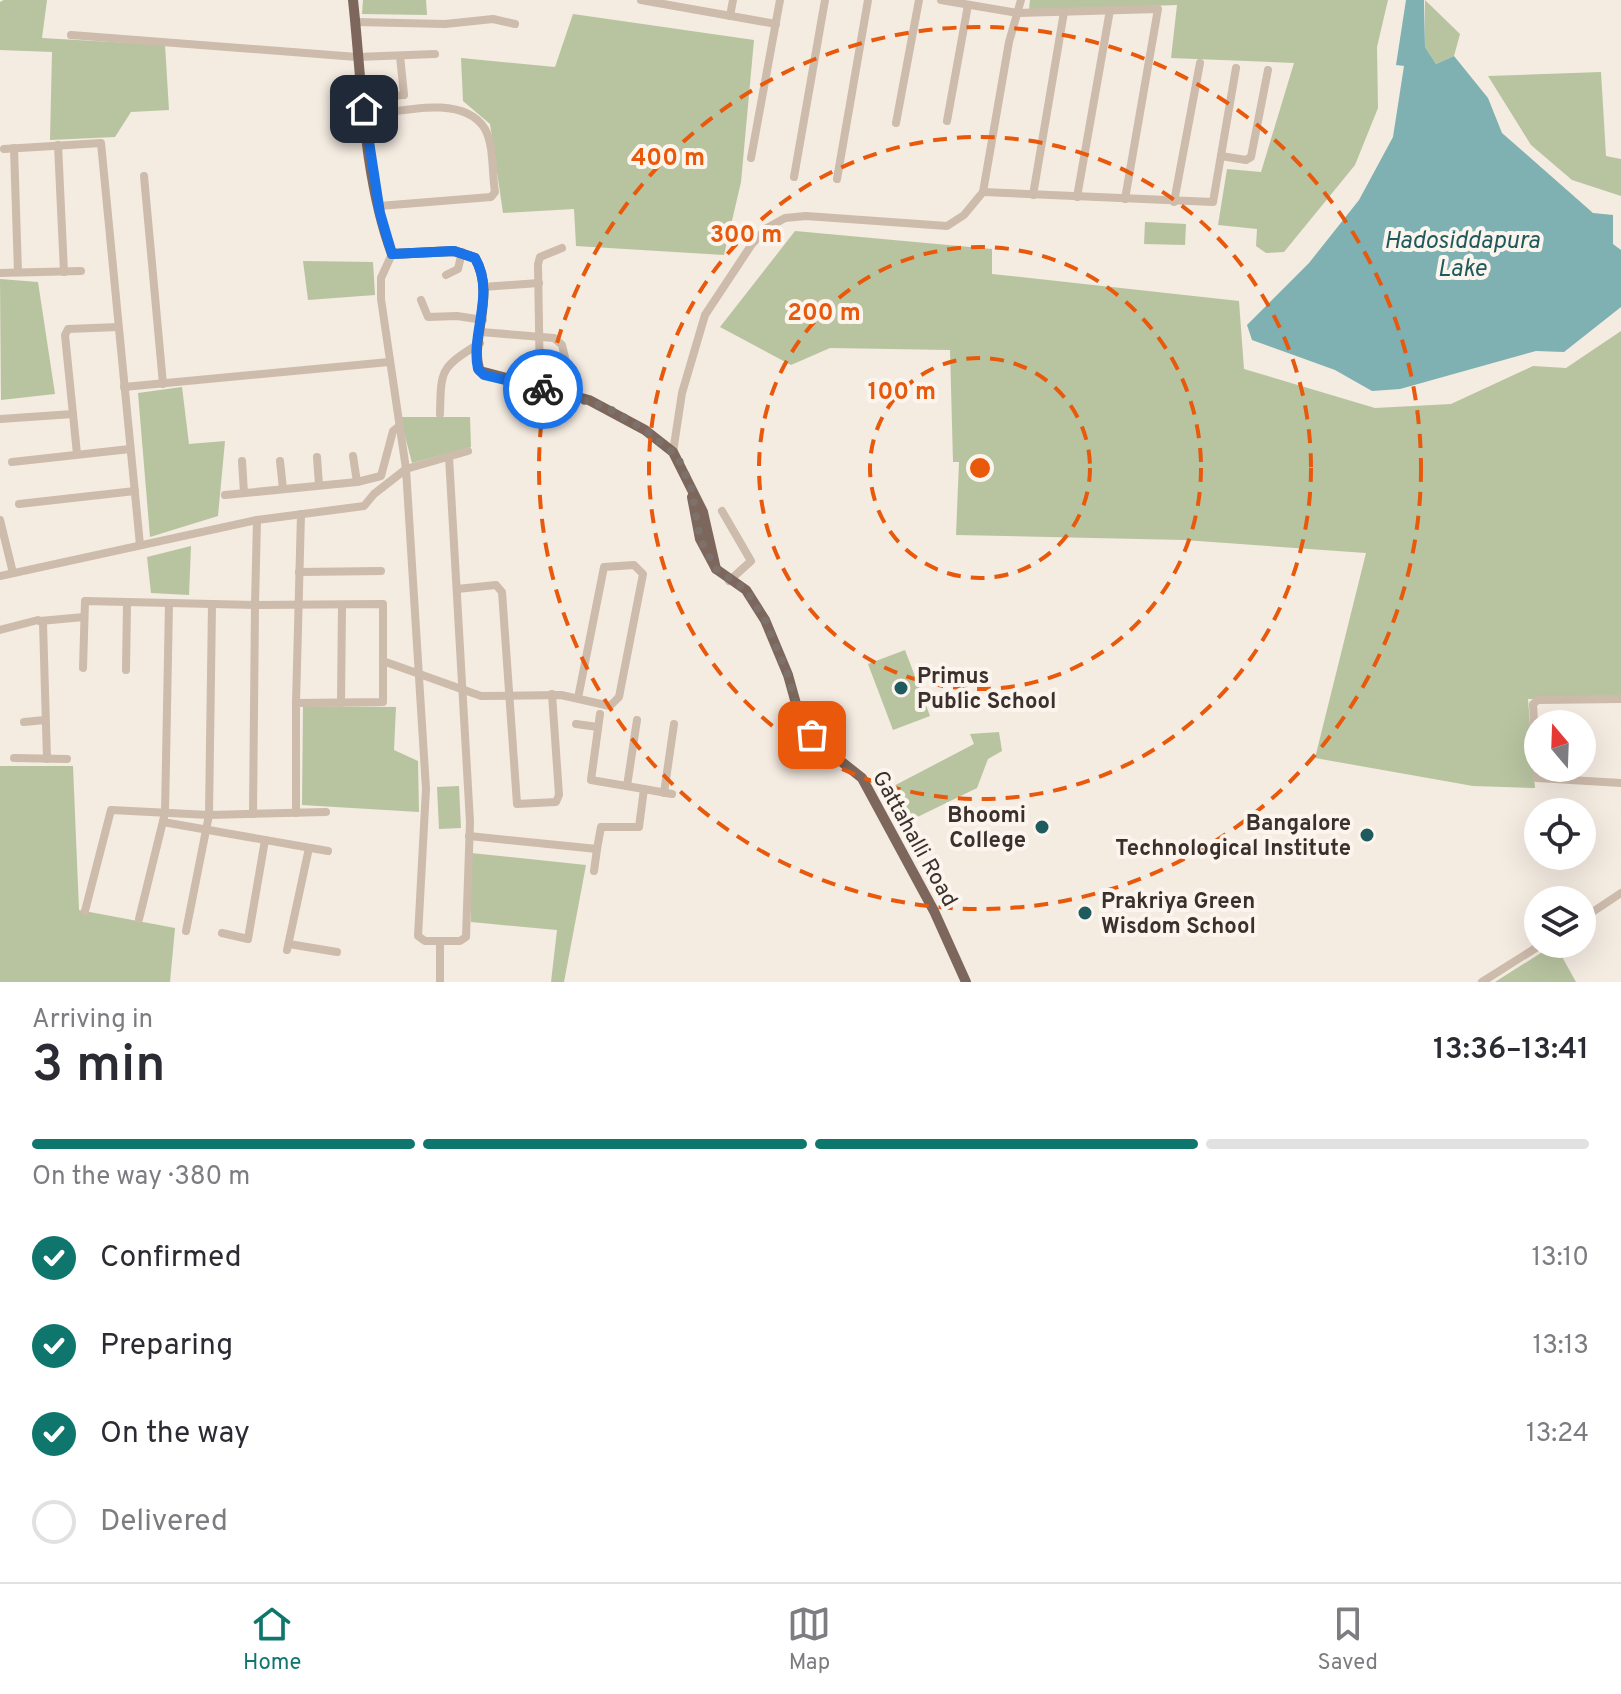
<!DOCTYPE html>
<meta charset="utf-8">
<style>
body{margin:0;font-family:Overpass,sans-serif;background:#f7f7f7;color:#2b2b33;height:100vh;display:flex;flex-direction:column;font-size:30px;white-space:nowrap}
*{box-sizing:border-box;margin:0}
p{font-size:26px;color:#7c7c81}
.icon{flex:none;width:44px;height:44px;fill:none;stroke:currentColor;stroke-width:2;stroke-linecap:round;stroke-linejoin:round}
.map{position:relative;height:982px;overflow:hidden}
.panel{display:flex;flex-direction:column;background:#fff;flex:1}
.panel>*{flex:none}
.needle{width:52px;rotate:341deg}
.fabs{position:absolute;left:1524px;top:710px;display:grid;gap:16px}
.fabs a{display:grid;place-items:center;width:72px;height:72px;border-radius:50%;background:#fff;box-shadow:0 8px 32px #0002;font-size:40px}
.pin{position:absolute;display:grid;place-items:center;width:68px;height:68px;color:#fff;margin:-34px;border-radius:16px;box-shadow:0 4px 12px #0006}
.courier{position:absolute;display:grid;place-items:center;width:80px;height:80px;margin:-40px;border:6px solid #1a73e8;border-radius:50%;background:#fff;color:#222;box-shadow:0 2px 10px #0007}
.summary em{font-style:normal;font-weight:600}
.summary div{display:flex;flex-direction:column-reverse}
.summary{display:flex;align-items:center;justify-content:space-between;height:136px;padding:0 32px}
h1{font-size:52px;font-weight:600;line-height:60px}
.bar{display:grid;grid-template-columns:repeat(4,1fr);gap:12px 8px;align-content:center;height:96px;padding:0 32px}
.bar i{height:10px;border-radius:6px;background:#e1e1e2}
.bar .selected{background:#0f766e}
.bar p{grid-column:span 4}
ol{padding:0 32px;list-style:none}
li{display:flex;align-items:center;gap:24px;height:88px}
li p{margin-inline-start:auto}
li .icon{padding:8px;border-radius:50%;background:#0f766e;color:#fff;stroke-width:4}
li:last-child{color:#7c7c81}
li i{width:44px;height:44px;border:4px solid #e1e1e2;border-radius:50%}
.dock{display:flex;justify-content:space-around;align-items:center;height:112px;border-top:2px solid #e1e1e2;background:#fff;font-size:22px;color:#7c7c81}
.dock a{display:grid;justify-items:center;gap:4px}
.dock .selected{color:#0f766e}
.map>svg:first-child{display:block}
</style>
<div class="map">
<svg width="1621" height="982" viewBox="0 0 1621 982">
<rect width="100%" height="100%" fill="#f4ebe1"/>
<g fill="#b8c4a0">
<polygon points="4,0 47,0 42,38 165,45 169,110 131,112 115,137 50,140 52,52 0,50 0,2"/>
<polygon points="363,0 426,0 427,15 362,14"/>
<polygon points="1030,0 1388,0 1377,47 1378,108 1355,165 1284,252 1266,253 1256,246 1257,229 1218,225 1227,169 1261,172 1294,63 1171,58 1177,5 1029,10"/>
<polygon points="1425,0 1460,34 1454,56 1436,64 1425,47"/>
<polygon points="573,14 754,40 741,182 724,255 576,246 574,209 503,213 490,124 463,101 461,58 555,67"/>
<polygon points="1601,72 1606,156 1621,159 1621,196 1572,180 1531,145 1488,76"/>
<polygon points="1145,222 1186,224 1185,245 1144,244"/>
<polygon points="795,231 992,249 992,274 1239,301 1244,369 1375,408 1451,404 1533,366 1566,368 1621,331 1621,698 1528,699 1535,788 1473,786 1315,758 1366,553 1184,540 956,535 959,462 953,462 950,350 830,348 791,365 720,327"/>
<polygon points="303,261 373,262 375,295 308,300"/>
<polygon points="0,279 38,282 55,394 1,400"/>
<polygon points="182,387 189,444 225,441 218,516 150,537 138,393"/>
<polygon points="400,417 470,417 471,447 412,463"/>
<polygon points="191,546 189,595 151,593 147,557"/>
<polygon points="905,650 930,716 893,730 868,664"/>
<polygon points="303,706 396,707 394,750 418,761 419,812 302,805"/>
<polygon points="999,732 1002,751 988,759 977,788 903,824 886,790 974,744 970,734"/>
<polygon points="0,766 73,766 79,910 175,928 170,982 0,982"/>
<polygon points="459,786 461,828 439,829 437,787"/>
<polygon points="471,853 586,865 564,982 551,982 557,930 471,922"/>
<polygon points="1555,944 1576,982 1495,982"/>
</g>
<polygon fill="#7fb0b2" points="1406,0 1424,0 1425,47 1436,64 1454,56 1488,98 1502,133 1593,213 1613,215 1613,244 1621,250 1621,307 1564,352 1536,351 1400,389 1372,391 1335,370 1252,340 1247,325 1309,263 1359,200 1393,137 1404,66 1396,65"/>
<g fill="none" stroke-linecap="round" stroke-linejoin="round">
<g stroke="#cdbbac" stroke-width="8">
<polyline points="641,0 776,24"/>
<polyline points="941,0 1018,13 1158,9 1125,199"/>
<polyline points="730,16 733,0"/>
<polyline points="356,22 445,24 493,19 515,24"/>
<polyline points="71,35 357,57 435,54"/>
<polyline points="362,98 404,95 400,56"/>
<path d="M365,116C398,112 463,93 485,129C494,145 492,174 495,192L491,197L379,206"/>
<polyline points="947,121 968,5"/>
<polyline points="896,123 919,0"/>
<polyline points="58,145 64,272"/>
<polyline points="14,148 18,272"/>
<polyline points="4,149 101,143 140,545"/>
<polyline points="1221,156 1246,160 1251,157 1268,70"/>
<polyline points="751,158 780,0"/>
<polyline points="144,176 163,384"/>
<polyline points="794,177 825,0"/>
<polyline points="837,179 868,0"/>
<polyline points="983,192 1213,202 1236,68"/>
<polyline points="1033,195 1064,12"/>
<polyline points="1077,197 1110,10"/>
<polyline points="1174,202 1200,63"/>
<polyline points="0,273 81,271"/>
<polyline points="446,275 458,269 462,252"/>
<polyline points="483,287 539,283"/>
<polyline points="421,300 428,317 457,316 483,320"/>
<polyline points="481,332 554,338 562,345 567,366"/>
<polyline points="124,387 389,362"/>
<polyline points="540,388 538,264 540,257 562,248"/>
<path d="M440,414C441,369 440,368 480,343"/>
<polyline points="0,419 73,414"/>
<polyline points="673,452 682,393 705,315 752,244 767,228 785,218 806,216 947,226 964,215 983,192 1009,42 1021,0"/>
<polyline points="77,454 65,335 68,329 118,327"/>
<polyline points="353,456 357,482"/>
<polyline points="317,457 319,485"/>
<polyline points="449,457 470,822 466,937 460,941 425,941 418,936 426,789 406,469 468,451"/>
<polyline points="242,461 244,493"/>
<polyline points="280,461 283,489"/>
<polyline points="12,462 130,449"/>
<polyline points="225,495 357,482 381,476 393,431 398,427"/>
<polyline points="19,504 135,491"/>
<polyline points="722,511 751,561 729,581"/>
<polyline points="0,520 13,573"/>
<polyline points="299,572 381,571"/>
<polyline points="0,576 257,520 364,506 374,494 406,469 381,299 381,278 392,254"/>
<polyline points="457,589 496,585 502,592 517,804 556,802 559,795 552,694"/>
<polyline points="40,621 84,617"/>
<polyline points="0,630 38,620 43,623 47,759"/>
<polyline points="383,661 481,696 561,695 610,706 619,697 643,574 634,565 604,567 578,698"/>
<polyline points="83,668 85,601 255,605 257,520"/>
<polyline points="126,670 127,602"/>
<polyline points="1621,699 1538,700 1533,704 1537,778 1621,783"/>
<polyline points="296,703 301,514"/>
<polyline points="341,703 342,605"/>
<polyline points="600,714 591,780 644,789"/>
<polyline points="24,722 45,720"/>
<polyline points="576,724 598,727"/>
<polyline points="14,758 67,759"/>
<polyline points="627,786 637,720"/>
<polyline points="664,793 674,724"/>
<polyline points="253,814 255,605 383,604 383,702 296,703 296,813"/>
<polyline points="163,822 328,851"/>
<polyline points="469,836 597,849 601,827 639,827 644,789 672,794"/>
<polyline points="594,871 597,849"/>
<polyline points="85,911 111,810 209,815 326,812"/>
<polyline points="139,919 165,813 169,603"/>
<polyline points="1582,919 1621,893"/>
<polyline points="186,931 209,815 212,604"/>
<polyline points="222,933 248,939 265,840"/>
<polyline points="289,944 337,952"/>
<polyline points="287,950 309,848"/>
<polyline points="440,982 440,941"/>
<polyline points="1482,982 1542,944"/>
</g>
<g stroke="#7d675c" stroke-width="10">
<path d="M353,0C362,82 363,176 392,254L454,251L475,258C497,295 468,342 480,371L589,400L645,430L673,452L703,512L716,569"/>
<polyline points="692,497 700,539 716,569 746,590 765,620 788,675 800,718 818,743 862,778 934,911 966,982"/>
</g>
</g>
<g fill="none" stroke-linecap="round" stroke-linejoin="round">
<polyline stroke="#7c716b" stroke-width="8" stroke-dasharray="0 14.4" points="543,389 606,407 645,430 677,456 691,487 700,539 716,569 746,590 765,620 788,675 800,718 812,735"/>
<path stroke="#1a73e8" stroke-width="10" d="M364,109L380,213L392,254L454,251L475,258C496,294 470,334 478,369L484,375L543,389"/>
</g>
<g fill="none" stroke="#e8590c" stroke-width="4" stroke-dasharray="14 10">
<circle cx="980" cy="468" r="110"/>
<circle cx="980" cy="468" r="221"/>
<circle cx="980" cy="468" r="331"/>
<circle cx="980" cy="468" r="441"/>
</g>
<g fill="#1f5a5e" stroke="#fbf5ee" stroke-width="3">
<circle cx="901" cy="688" r="8"/>
<circle cx="1042" cy="827" r="8"/>
<circle cx="1367" cy="835" r="8"/>
<circle cx="1085" cy="913" r="8"/>
</g>
<g text-anchor="middle" stroke-width="8" stroke-linejoin="round" paint-order="stroke">
<g font-size="22" font-weight="bold" fill="#3b302b" stroke="#fbf5ee" text-anchor="start">
<text x="917" y="683">Primus<tspan x="917" dy="25">Public School</tspan></text>
<text x="1026" y="822" text-anchor="end">Bhoomi<tspan x="1026" dy="25">College</tspan></text>
<text x="1351" y="830" text-anchor="end">Bangalore<tspan x="1351" dy="25">Technological Institute</tspan></text>
<text x="1101" y="908">Prakriya Green<tspan x="1101" dy="25">Wisdom School</tspan></text>
</g>
<g font-size="22" fill="#3b302b" stroke="#fbf5ee">
<text transform="translate(916 838) rotate(61)" y="8">Gattahalli Road</text>
</g>
<g font-size="24" font-style="italic" fill="#1f5a5e" stroke="#fbf5ee">
<text x="1462" y="248">Hadosiddapura<tspan x="1462" dy="28">Lake</tspan></text>
</g>
</g>
<circle cx="980" cy="468" r="12" fill="#e8590c" stroke="#fbf5ee" stroke-width="4"/>
<g font-size="24" text-anchor="middle" font-weight="bold" fill="#e8590c" stroke="#fbf5ee" stroke-width="8" stroke-linejoin="round" paint-order="stroke">
<text x="668" y="165">400 m</text>
<text x="746" y="242">300 m</text>
<text x="824" y="320">200 m</text>
<text x="902" y="399">100 m</text>
</g>
</svg>
<div class="fabs">
<a><svg class="needle" viewBox="-14 -14 28 28"><path d="M0-13l5 13h-10z" fill="#e53935"/><path d="M0 13l5-13h-10z" fill="#7c7c81"/></svg></a>
<a><svg class="icon" aria-label="locate" viewBox="0 0 24 24"><circle cx="12" cy="12" r="6"/><path d="M12 2v4M12 18v4M2 12h4M18 12h4"/></svg></a>
<a><svg class="icon" aria-label="layers" viewBox="0 0 24 24"><path d="M12 4l9 5-9 5-9-5zM3 14l9 5 9-5"/></svg></a>
</div>
<div class="pin" style="left:812px;top:735px;background:#ea580c"><svg class="icon" aria-label="bag" viewBox="0 0 24 24"><path d="M5 8h14l-1 12H6zM9 8a3 3 0 0 1 6 0"/></svg></div>
<div class="pin" style="left:364px;top:109px;background:#1f2937"><svg class="icon" aria-label="home" viewBox="0 0 24 24"><path d="M3 11l9-7 9 7M6 9v11h12V9"/></svg></div>
<div class="courier" style="left:543px;top:389px"><svg class="icon" aria-label="bike" viewBox="0 0 24 24"><circle cx="6" cy="16" r="4"/><circle cx="18" cy="16" r="4"/><path d="M6 16l4-8h5l3 8M10 8l3 8H6M13 5h3"/></svg></div>
</div>
<section class="panel">
<div class="summary"><div><h1>3 min</h1><p>Arriving in</p></div><em>13:36–13:41</em></div>
<div class="bar"><i class="selected"></i><i class="selected"></i><i class="selected"></i><i></i><p>On the way · 380 m</p></div>
<ol>
<li><svg class="icon" aria-label="check" viewBox="0 0 24 24"><path d="M5 12l5 5 9-10"/></svg>Confirmed<p>13:10</p></li>
<li><svg class="icon" aria-label="check" viewBox="0 0 24 24"><path d="M5 12l5 5 9-10"/></svg>Preparing<p>13:13</p></li>
<li><svg class="icon" aria-label="check" viewBox="0 0 24 24"><path d="M5 12l5 5 9-10"/></svg>On the way<p>13:24</p></li>
<li><i></i>Delivered</li>
</ol>
</section>
<nav class="dock">
<a class="selected"><svg class="icon" aria-label="home" viewBox="0 0 24 24"><path d="M3 11l9-7 9 7M6 9v11h12V9"/></svg>Home</a>
<a><svg class="icon" aria-label="map" viewBox="0 0 24 24"><path d="M3 6l6-2 6 2 6-2v14l-6 2-6-2-6 2zM9 4v14M15 6v14"/></svg>Map</a>
<a><svg class="icon" aria-label="saved" viewBox="0 0 24 24"><path d="M7 4h10v16l-5-4-5 4z"/></svg>Saved</a>
</nav>
